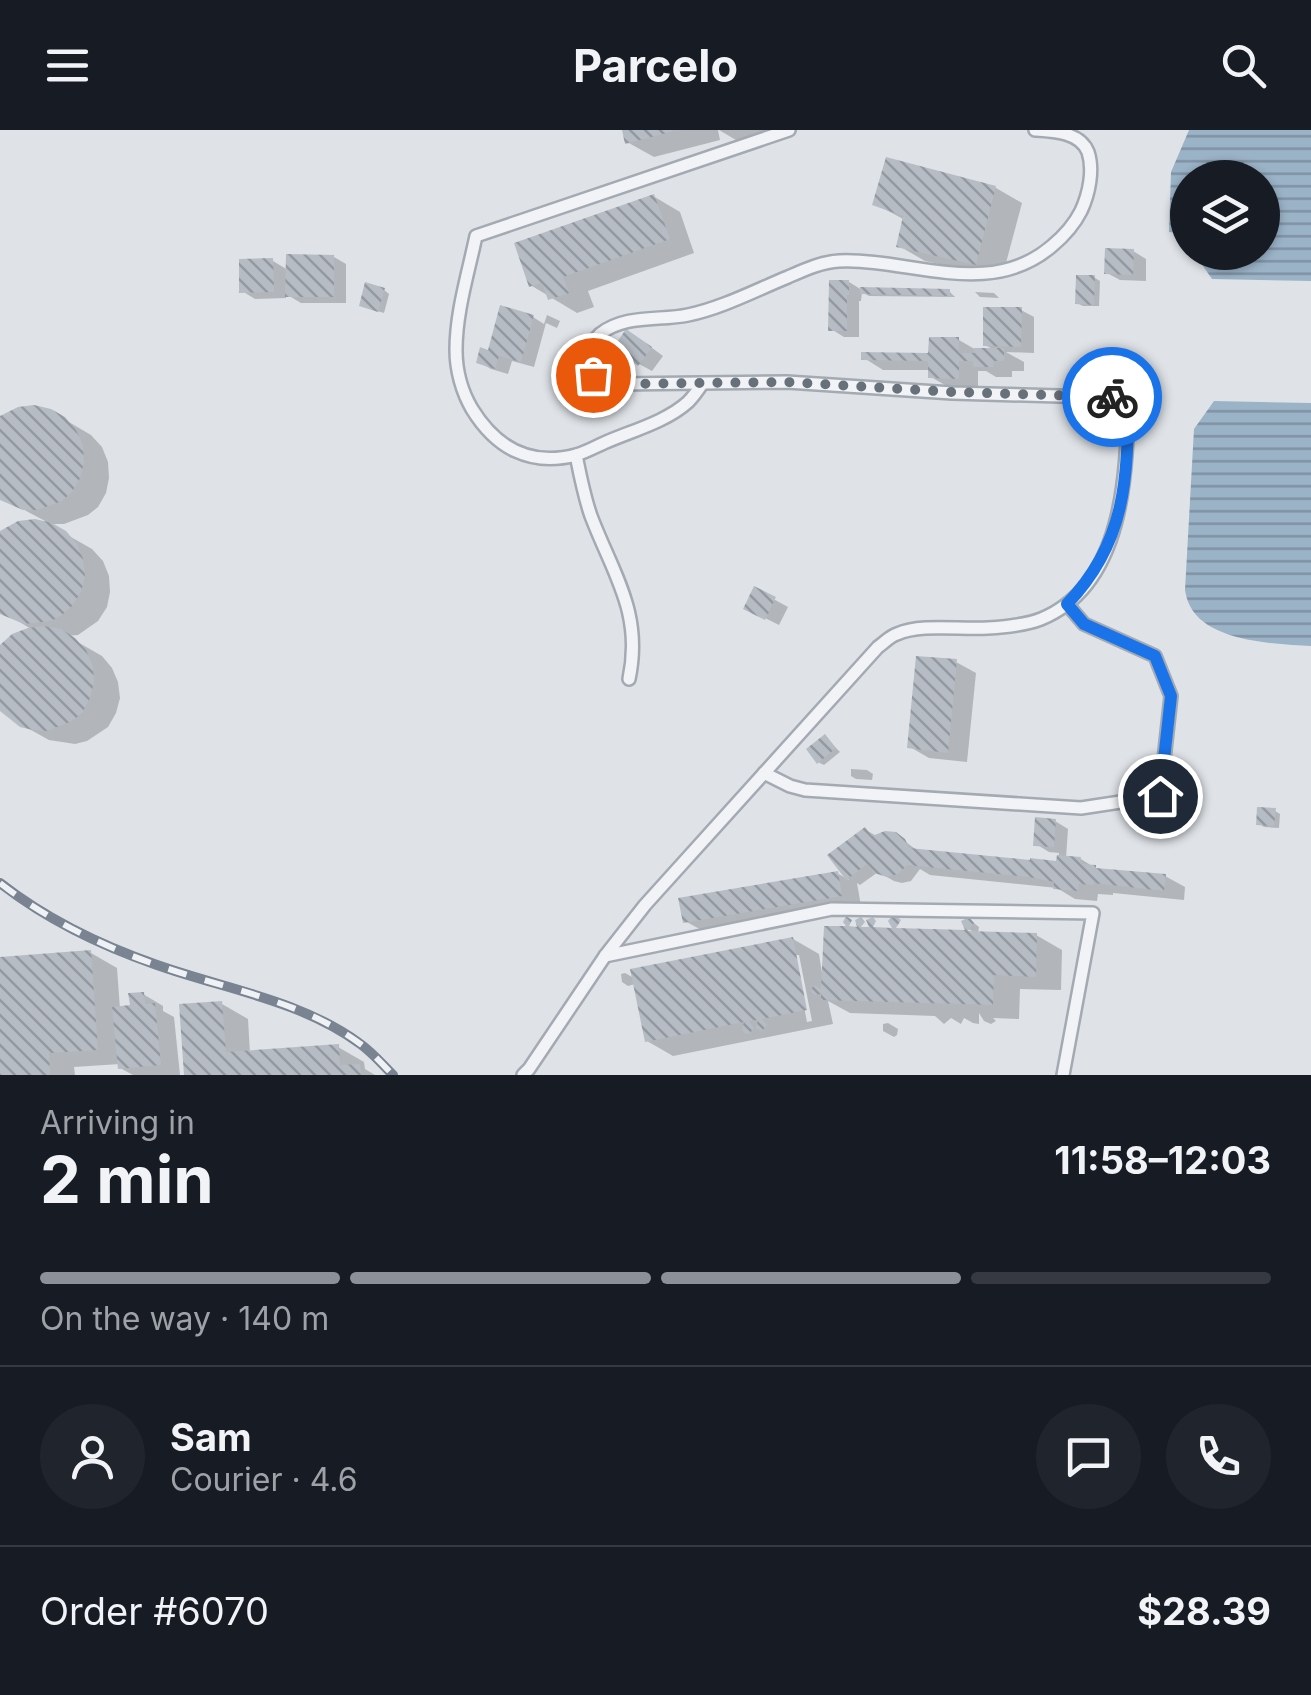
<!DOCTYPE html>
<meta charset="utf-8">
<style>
body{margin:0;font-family:Inter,sans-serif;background:#20242c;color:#f1f3f6;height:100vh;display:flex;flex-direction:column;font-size:38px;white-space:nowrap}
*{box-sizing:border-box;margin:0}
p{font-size:32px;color:#9ea1a6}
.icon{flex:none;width:55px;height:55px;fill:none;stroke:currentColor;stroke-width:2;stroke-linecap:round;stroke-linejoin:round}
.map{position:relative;height:945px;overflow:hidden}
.sheet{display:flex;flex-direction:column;background:#171b24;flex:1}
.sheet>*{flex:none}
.fabs{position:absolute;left:1170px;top:30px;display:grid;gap:20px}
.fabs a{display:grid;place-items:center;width:110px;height:110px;border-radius:50%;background:#171b24;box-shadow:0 2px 8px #0004;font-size:50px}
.pin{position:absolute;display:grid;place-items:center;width:85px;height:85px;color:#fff;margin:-42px;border:5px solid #fff;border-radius:50%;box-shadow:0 2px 10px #0007}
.courier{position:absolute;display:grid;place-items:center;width:100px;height:100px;margin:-50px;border:8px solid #1a73e8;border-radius:50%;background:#fff;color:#222;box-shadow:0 2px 12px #0007}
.overview em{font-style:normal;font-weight:700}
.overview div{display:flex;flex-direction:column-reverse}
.overview{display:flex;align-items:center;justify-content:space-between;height:170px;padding:0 40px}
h1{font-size:65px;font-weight:700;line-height:75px}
.bar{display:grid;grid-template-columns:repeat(4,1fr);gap:15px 10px;align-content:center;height:120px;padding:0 40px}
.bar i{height:12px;border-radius:8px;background:#363941}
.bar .selected{background:#8c9099}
.bar p{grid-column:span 4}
.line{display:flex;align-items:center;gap:25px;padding:0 40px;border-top:2px solid #363941}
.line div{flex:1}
.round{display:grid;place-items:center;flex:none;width:105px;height:105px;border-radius:52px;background:#20242c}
header{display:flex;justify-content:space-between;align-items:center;height:130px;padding:0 40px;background:#171b24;font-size:45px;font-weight:700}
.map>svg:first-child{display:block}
</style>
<header><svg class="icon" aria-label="menu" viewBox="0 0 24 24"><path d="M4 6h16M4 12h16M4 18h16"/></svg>Parcelo<svg class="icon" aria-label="search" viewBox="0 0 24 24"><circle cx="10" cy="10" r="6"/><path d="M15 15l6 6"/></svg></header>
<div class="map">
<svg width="1311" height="945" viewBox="0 0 1311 945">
<defs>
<pattern id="water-rules" width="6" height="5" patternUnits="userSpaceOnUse" patternTransform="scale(2.5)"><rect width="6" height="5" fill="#9bb3c7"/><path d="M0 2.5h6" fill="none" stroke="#7e92a3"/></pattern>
<pattern id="building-back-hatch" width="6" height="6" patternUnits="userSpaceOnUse" patternTransform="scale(2.5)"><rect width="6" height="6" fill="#b6bcc4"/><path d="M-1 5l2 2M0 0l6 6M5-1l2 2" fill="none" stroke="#9499a1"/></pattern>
</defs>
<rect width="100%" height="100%" fill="#dfe3e8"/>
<g fill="url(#water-rules)">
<polygon points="1189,0 1311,0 1311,151 1212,149 1196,126 1196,122 1262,122 1262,48 1188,48 1187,104 1169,102 1171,42"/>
<path d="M1214,271L1311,273V516C1276,514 1208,512 1190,476C1187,471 1186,465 1185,460L1194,299Z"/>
</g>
<g fill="#0003" fill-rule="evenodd">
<polygon points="624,0 718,0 720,10 654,27 627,12"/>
<polygon points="719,0 772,0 736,10"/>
<polygon points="887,30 996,58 1022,73 1002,148 925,131 899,116 905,90 875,74"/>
<polygon points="653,66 680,82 694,123 588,161 594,177 577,183 532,156"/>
<polygon points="1133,121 1146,129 1146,151 1120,150 1107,143"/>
<polygon points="334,127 346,134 346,173 301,173 286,164 286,168 255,169 242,161 273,131 288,140"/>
<polygon points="1095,148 1100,151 1099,176 1083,176 1077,173"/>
<polygon points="849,152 862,160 950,162 955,167 869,166 862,162 861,171 859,171 859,207 844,207 831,199"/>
<polygon points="384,160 389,164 384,183 367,178"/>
<polygon points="975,162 994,163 999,168 980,167"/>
<polygon points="1021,180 1034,187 1034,223 1006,222 1024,232 1024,241 1012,241 1012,247 996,247 986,241 978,241 978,259 950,258 931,247 931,240 883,240 864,228 931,225 959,210 978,221 996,221 985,215"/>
<polygon points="547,185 560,191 557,198 546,193 534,237 512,231 508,244 491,239 479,232 533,187 544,194"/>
<polygon points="640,209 663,226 652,241 639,234"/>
<polygon points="50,281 91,305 102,317 108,332 109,348 106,363 98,377 88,385 64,394 48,394 92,419 103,431 109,446 110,462 107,477 98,491 78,505 67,506 102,526 112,538 118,552 120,568 116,583 108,597 87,611 75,614 49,610 22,595 0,575 0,521 31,499 0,480 0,404 19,394 45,391 0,367 0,289"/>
<polygon points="755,459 788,477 779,495 759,485"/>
<polygon points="956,532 976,543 967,632 929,628 910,617"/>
<polygon points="825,607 840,622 824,635 818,632"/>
<polygon points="851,639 867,640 873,644 872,650 856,649 851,646"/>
<polygon points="1275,681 1280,684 1279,698 1264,697 1258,693"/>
<polygon points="1055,691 1068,699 1066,728 1081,729 1100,741 1165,746 1185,757 1184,770 1113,763 1113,765 1098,764 1097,771 1075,769 1057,758 930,745 920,739 911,751 902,753 894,751 878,742 860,755 857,753 861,776 705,802 685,791 837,743 849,750 831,726 866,700 878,707 899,707 918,721 1058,733 1059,723 1049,722 1036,714"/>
<path d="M970,790L979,797L978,803L1036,805L1062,820L1061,860L1020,859L1019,889L993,888L996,891L991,894L984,891L979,883V894L973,893L964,888L961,894L951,888L944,894L935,886L850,883L828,871L833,894L673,926L647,911L635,854L628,856L622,852L621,844L625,843L634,848L793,809L819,824L822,843L976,803L966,798ZM794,825H799L812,891L807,892Z"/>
<polygon points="91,823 117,838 120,879 132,878 143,864 163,876 163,881 174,887 180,945 133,945 120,938 120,934 74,937 75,945 0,945 0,829"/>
<polygon points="222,874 248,889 250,923 338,917 364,932 365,939 375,945 187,945"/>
<polygon points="888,893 898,899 897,905 894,907 883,901 883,894"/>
</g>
<g fill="url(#building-back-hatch)">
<polygon points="622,0 673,0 674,1 625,14"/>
<polygon points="886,27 996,56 976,135 896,117 903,86 872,75"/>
<polygon points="654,64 670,109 563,147 569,163 548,170 542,153 529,157 514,113"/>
<polygon points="1105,118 1134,119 1133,145 1104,144"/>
<polygon points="286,124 334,125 334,167 285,167"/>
<polygon points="273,128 274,162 239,163 239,129"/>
<polygon points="1076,145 1095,145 1094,175 1075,174"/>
<polygon points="829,150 849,150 849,165 847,165 847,201 828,201"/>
<polygon points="365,152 385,158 378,182 359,176"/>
<polygon points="860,157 950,159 950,166 860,164"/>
<polygon points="500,175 534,185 521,232 499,226 495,239 476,233 480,217 488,220"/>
<polygon points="983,177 1022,177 1021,217 983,216"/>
<polygon points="626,199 652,217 638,236 613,218"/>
<polygon points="929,207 959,207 959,223 974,223 974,218 1004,218 1004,231 993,231 993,237 973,237 973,231 959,231 959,249 928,248 928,231 861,230 861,222 928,223"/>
<polygon points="34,275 51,279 65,287 76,300 83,315 84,332 80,348 72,362 62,371 37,380 23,380 0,370 0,286 18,277"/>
<polygon points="35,389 52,393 66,401 77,414 83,429 85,446 81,462 72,476 62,485 51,491 24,494 0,484 0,401 18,391"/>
<polygon points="754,456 776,467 765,490 743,479"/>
<polygon points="44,496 61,499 75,508 86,520 93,536 94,552 90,568 82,583 72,591 47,601 33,600 20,597 0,581 0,515 12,504 28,498"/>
<polygon points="916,526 957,529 948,623 907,618"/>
<polygon points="825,604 836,618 817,634 806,619"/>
<polygon points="1257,677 1276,678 1274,696 1256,695"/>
<polygon points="1035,687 1056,689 1054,717 1033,716"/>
<polygon points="865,697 872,706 885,701 896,702 905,709 909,718 1030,730 1030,728 1056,731 1057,725 1081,727 1080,734 1096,735 1096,738 1166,744 1164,761 1093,753 1093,755 1079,754 1078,761 1053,759 1054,752 1029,747 907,735 898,744 887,747 874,743 867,734 846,750 827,725"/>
<polygon points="838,741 842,766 683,793 678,768"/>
<polygon points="895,785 901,790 896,798 965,800 961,791 969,787 974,793 968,801 1037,803 1036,847 994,845 993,875 821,870 821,864 815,865 812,863 811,860 814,855 821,859 824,796 846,796 843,792 846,786 852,790 849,796 857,797 855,790 861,787 865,792 861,797 869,797 866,790 873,787 876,791 873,797 892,798 888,791 891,787"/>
<polygon points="793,807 807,880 762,889 767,895 762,901 756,898 758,890 749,891 754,898 749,904 744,903 742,899 744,892 645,912 630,839"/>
<polygon points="91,820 98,920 49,923 50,945 0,945 0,827"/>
<polygon points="144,862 145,874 155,873 161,935 118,939 112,877 130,875 128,863"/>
<polygon points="222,871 226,922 339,914 340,935 360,934 361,945 184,945 179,874"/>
</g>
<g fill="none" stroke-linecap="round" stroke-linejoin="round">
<defs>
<g id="lane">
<path d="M702,254C698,260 693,267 688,272C666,292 631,301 604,313C595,317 586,322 576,325C530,337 496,318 472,279C462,262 456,240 456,220C456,182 468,144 476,106L789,0"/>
<path d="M576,325C580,345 584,366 591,386C613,444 643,483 629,549"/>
<polyline points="764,643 790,656 805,660 1081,678 1160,666 1171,566 1155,526 1084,494 1067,474"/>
<polyline points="605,826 832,779 1093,783 1063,945"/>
<path d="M523,945L529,939L605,826L645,775L878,517C884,513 890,506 897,504C921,493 961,500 988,498C1004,497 1026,495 1041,489C1124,455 1127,343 1128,268L952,263L787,252L618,254L593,245C587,230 587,216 600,204C625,184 660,191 688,185C722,178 756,160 788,147C804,140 821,132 839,131C911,128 989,170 1052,116C1064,106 1074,95 1081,81C1089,64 1094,40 1088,22C1080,2 1053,1 1035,0"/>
</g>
</defs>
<use href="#lane" stroke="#a4aab2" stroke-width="16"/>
<use href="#lane" stroke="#f1f3f6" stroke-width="11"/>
<defs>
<path id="rail" d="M0,753C46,789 102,816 157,835C225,859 300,870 359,913C372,922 382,934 393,945"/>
</defs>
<use href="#rail" stroke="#798391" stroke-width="10"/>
<use href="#rail" stroke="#eef2f5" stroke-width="6" stroke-dasharray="19" stroke-linecap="butt"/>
</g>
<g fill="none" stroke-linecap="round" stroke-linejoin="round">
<polyline stroke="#68707a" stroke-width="10" stroke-dasharray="0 18" points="593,245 618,254 787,252 952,262 1112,267"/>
<path stroke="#1a73e8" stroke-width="12" d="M1112,267L1128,268C1128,348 1126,413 1067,474L1084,494L1155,526L1171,566L1160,666"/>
</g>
</svg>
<div class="fabs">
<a><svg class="icon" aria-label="layers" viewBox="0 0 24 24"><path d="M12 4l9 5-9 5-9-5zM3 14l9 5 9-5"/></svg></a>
</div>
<div class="pin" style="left:593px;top:245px;background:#ea580c"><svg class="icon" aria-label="bag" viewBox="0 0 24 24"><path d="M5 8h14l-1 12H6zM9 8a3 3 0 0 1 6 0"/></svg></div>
<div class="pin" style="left:1160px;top:666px;background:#1f2937"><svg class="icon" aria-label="home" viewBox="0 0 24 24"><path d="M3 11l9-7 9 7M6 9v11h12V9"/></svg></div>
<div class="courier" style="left:1112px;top:267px"><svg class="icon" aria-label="bike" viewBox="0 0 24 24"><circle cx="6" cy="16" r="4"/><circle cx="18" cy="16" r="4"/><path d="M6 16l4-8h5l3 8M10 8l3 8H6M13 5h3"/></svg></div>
</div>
<section class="sheet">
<div class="overview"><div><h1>2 min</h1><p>Arriving in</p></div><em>11:58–12:03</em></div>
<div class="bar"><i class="selected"></i><i class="selected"></i><i class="selected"></i><i></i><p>On the way · 140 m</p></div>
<div class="line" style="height:180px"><a class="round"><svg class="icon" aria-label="person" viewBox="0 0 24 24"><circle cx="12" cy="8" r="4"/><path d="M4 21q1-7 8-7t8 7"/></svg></a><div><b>Sam</b><p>Courier · 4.6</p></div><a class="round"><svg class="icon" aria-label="chat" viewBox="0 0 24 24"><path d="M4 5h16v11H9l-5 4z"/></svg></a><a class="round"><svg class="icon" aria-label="phone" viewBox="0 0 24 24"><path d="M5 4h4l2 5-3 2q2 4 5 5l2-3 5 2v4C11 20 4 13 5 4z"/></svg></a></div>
<div class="line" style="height:130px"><div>Order #6070</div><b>$28.39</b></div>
</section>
